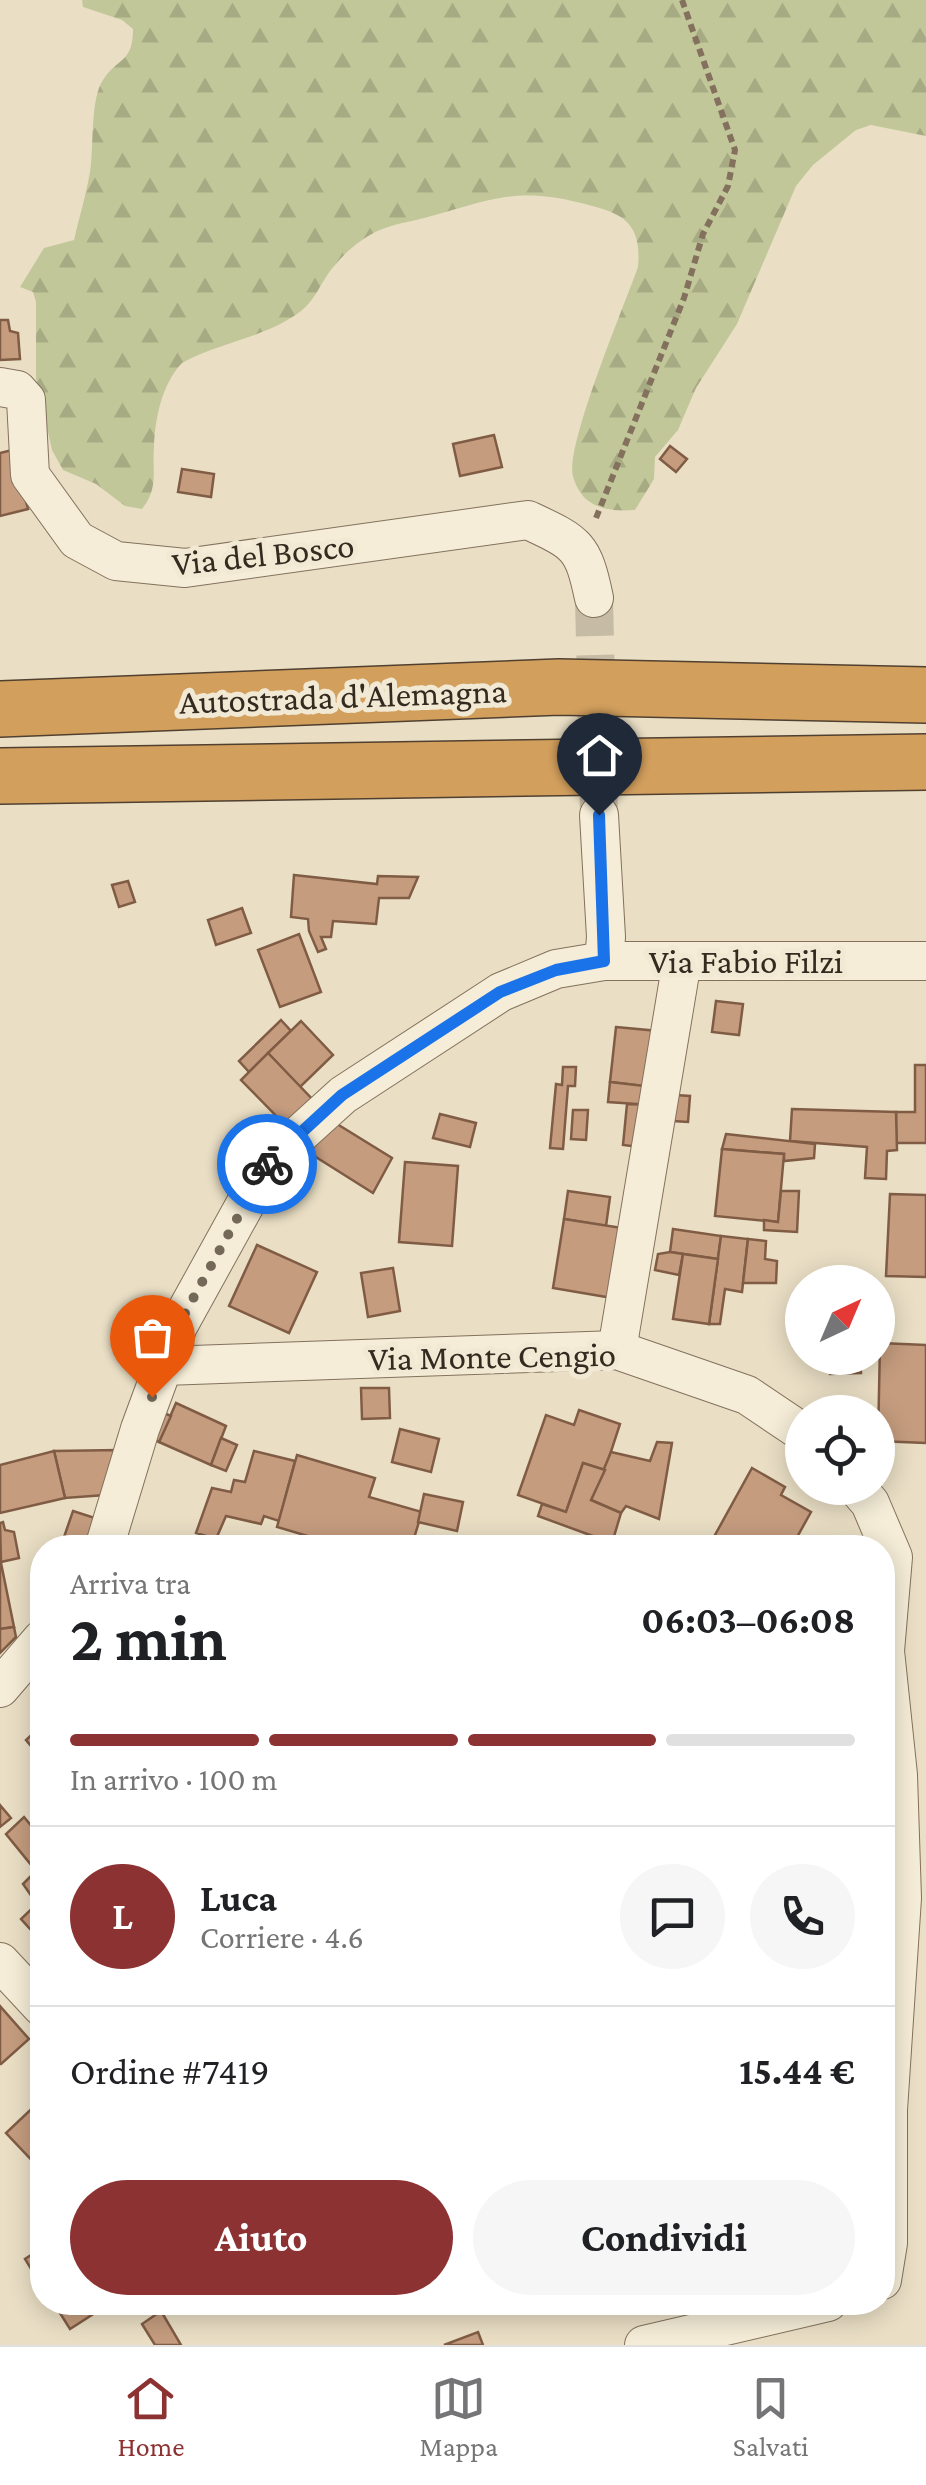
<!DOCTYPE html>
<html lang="it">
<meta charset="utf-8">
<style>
body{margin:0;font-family:"Crimson Pro",serif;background:#f6f6f6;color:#202124;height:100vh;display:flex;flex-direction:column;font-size:38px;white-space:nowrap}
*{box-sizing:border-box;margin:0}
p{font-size:32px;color:#757577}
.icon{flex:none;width:55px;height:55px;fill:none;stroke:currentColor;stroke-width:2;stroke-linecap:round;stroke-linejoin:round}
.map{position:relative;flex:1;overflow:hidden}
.panel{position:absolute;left:30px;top:1535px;width:865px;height:780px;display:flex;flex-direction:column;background:#fff;border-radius:40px;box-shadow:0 5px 25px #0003}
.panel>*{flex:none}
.needle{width:65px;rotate:44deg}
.buttons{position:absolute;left:785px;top:1265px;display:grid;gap:20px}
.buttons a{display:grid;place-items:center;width:110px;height:110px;border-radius:50%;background:#fff;box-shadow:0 5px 25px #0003;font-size:50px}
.pin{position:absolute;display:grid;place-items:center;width:85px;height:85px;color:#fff;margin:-102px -42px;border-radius:50% 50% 50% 0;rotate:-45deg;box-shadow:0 0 10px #0007}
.pin .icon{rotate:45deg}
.courier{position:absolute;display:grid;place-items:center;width:100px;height:100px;margin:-50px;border:8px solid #1a73e8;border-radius:50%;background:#fff;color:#222;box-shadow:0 2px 12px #0007}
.headline em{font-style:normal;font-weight:700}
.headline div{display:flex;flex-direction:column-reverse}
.headline{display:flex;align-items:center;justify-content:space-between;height:170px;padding:0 40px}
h1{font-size:65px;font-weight:700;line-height:75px}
.bar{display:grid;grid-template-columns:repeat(4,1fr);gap:15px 10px;align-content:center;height:120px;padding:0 40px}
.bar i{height:12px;border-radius:8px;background:#e0e0e0}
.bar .on{background:#8d3232}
.bar p{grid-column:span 4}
.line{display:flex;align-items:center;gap:25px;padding:0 40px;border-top:2px solid #e0e0e0}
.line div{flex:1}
.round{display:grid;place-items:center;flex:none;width:105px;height:105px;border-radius:52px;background:#f6f6f6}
.primary-button{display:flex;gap:20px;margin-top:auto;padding:20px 40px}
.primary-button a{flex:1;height:115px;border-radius:60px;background:#8d3232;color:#fff;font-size:40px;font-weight:700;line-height:115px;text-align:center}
.primary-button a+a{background:#f6f6f6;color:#202124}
.menu{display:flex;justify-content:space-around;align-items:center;height:140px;border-top:2px solid #e0e0e0;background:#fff;font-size:28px;color:#757577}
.menu a{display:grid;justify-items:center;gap:5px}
.menu .on{color:#8d3232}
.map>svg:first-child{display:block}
</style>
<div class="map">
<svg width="926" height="2345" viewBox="0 0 926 2345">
<defs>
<pattern id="forest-firs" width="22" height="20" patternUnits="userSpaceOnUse" patternTransform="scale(2.5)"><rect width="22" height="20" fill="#c2c79a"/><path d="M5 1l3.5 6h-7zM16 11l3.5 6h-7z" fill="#a7ab84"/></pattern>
</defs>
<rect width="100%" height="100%" fill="#eadfc5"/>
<path fill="url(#forest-firs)" d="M82,0H926V136L871,125L856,130L813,165L796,186L737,324L696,388L678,430L655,457L654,479L635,510C608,512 581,508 573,476C565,446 625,304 638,267C642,221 622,213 581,203C513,186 489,201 424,218C409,222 394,224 380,230C359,239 341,256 328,274C319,287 314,301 301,311C266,338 219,342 182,363C162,384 155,418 154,447C152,471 159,488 142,509L125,506L96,484L63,470L52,450L36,379V302L33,292L20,287L44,248L74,240C79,218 86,195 90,172C94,149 90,98 103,80C118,57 133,63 133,29L122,20L83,7Z"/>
<g fill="#c59c7e" stroke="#805c45" stroke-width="2.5">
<polygon points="0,320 8,320 10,331 18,333 20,359 0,360"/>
<polygon points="494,435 502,467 460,476 453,444"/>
<polygon points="670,446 687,459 676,472 660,459"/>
<polygon points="12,450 28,509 0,516 0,453"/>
<polygon points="182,469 214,474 211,497 178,492"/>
<polygon points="294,875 377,884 378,876 418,877 409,898 379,898 376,924 333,921 331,937 321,937 326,949 318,952 309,931 308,919 291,917"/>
<polygon points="128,881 135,902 119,907 112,885"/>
<polygon points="242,908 251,933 216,945 208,920"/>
<polygon points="299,934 321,992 280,1007 258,950"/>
<polygon points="716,1001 743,1004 739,1035 712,1032"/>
<polygon points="281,1020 291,1031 249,1072 239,1061"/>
<polygon points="301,1021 333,1055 300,1087 268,1053"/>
<polygon points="616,1027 658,1031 653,1087 610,1082"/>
<polygon points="268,1053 316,1103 289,1129 241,1080"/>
<polygon points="915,1065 926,1065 926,1143 896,1143 896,1112 915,1112"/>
<polygon points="563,1067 576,1067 575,1086 568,1086 563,1149 550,1148 556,1084 562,1085"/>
<polygon points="610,1082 653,1087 651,1105 608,1102"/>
<polygon points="675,1095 690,1096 688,1122 673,1121"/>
<polygon points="627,1104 651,1105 648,1148 623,1145"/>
<polygon points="792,1109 896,1112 897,1150 887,1151 886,1179 865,1178 867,1147 790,1141"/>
<polygon points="573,1110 588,1110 586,1140 571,1139"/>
<polygon points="440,1114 476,1123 470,1147 433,1138"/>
<polygon points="329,1119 392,1158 373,1193 300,1147"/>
<polygon points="726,1134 815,1144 814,1158 784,1161 784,1154 722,1149"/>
<polygon points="722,1149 784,1154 778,1222 715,1216"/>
<polygon points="405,1162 458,1166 452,1246 399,1242"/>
<polygon points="568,1191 610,1197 606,1226 564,1219"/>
<polygon points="781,1191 799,1191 797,1232 764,1230 764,1220 778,1222"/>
<polygon points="890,1194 926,1195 926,1277 886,1276"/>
<polygon points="564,1219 635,1230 624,1300 553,1288"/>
<polygon points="673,1229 721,1236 718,1259 670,1252"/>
<polygon points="721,1236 748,1239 742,1292 725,1289 720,1324 709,1324"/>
<polygon points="748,1239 766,1241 765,1259 777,1261 776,1283 743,1283"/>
<polygon points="257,1245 317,1272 289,1333 229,1306"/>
<polygon points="670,1252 683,1254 679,1275 655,1270 658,1254"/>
<polygon points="683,1254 718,1259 709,1324 673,1319"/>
<polygon points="393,1268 400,1311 368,1317 361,1273"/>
<polygon points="880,1343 926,1345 926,1443 878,1441"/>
<polygon points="860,1358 861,1373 830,1374 830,1359"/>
<polygon points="361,1388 389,1388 390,1418 362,1419"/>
<polygon points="176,1403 226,1426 211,1465 159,1442"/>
<polygon points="579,1410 620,1424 605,1470 583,1463 566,1512 518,1495 546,1415 574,1425"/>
<polygon points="159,1411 171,1416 159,1442 147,1437"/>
<polygon points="400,1429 439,1439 431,1472 392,1462"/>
<polygon points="221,1438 237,1445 226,1471 211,1465"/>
<polygon points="657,1442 672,1443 659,1519 626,1506 621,1513 591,1500 611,1452 650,1461"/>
<polygon points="118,1450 105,1495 65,1498 54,1451"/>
<polygon points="54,1451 65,1498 0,1513 0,1465"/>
<polygon points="254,1451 295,1461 279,1521 264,1516 261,1524 226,1516 216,1539 196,1533 212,1488 231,1492 234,1480 245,1482"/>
<polygon points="297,1455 375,1478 369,1497 422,1512 411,1548 348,1548 277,1527"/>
<polygon points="583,1463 605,1470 591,1500 621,1513 612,1543 538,1516 542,1504 566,1512"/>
<polygon points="752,1468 785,1487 781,1495 811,1512 791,1548 717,1548 710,1544"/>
<polygon points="424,1494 463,1502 457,1531 418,1522"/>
<polygon points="73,1511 98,1519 88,1548 63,1540"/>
<polygon points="3,1522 5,1530 14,1532 19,1558 1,1562 0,1523"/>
<polygon points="0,1558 14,1627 0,1629"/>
<polygon points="14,1627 16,1637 0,1653 0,1629"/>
<polygon points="42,1725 42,1759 26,1740"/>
<polygon points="0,1805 11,1818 0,1827"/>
<polygon points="24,1817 42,1839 42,1880 30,1894 23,1884 36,1871 6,1834"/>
<polygon points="42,1899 42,1942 21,1919"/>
<polygon points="0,2006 29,2039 1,2064 0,2064"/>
<polygon points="42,2099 42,2171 6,2133"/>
<polygon points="42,2248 42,2287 25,2259"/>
<polygon points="53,2302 112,2302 70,2329"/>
<polygon points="161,2311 181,2345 155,2345 142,2324"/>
<polygon points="478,2332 483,2345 444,2345"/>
</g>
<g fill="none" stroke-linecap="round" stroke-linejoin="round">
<polyline stroke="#c6bba4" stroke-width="38" stroke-dasharray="38 19" stroke-linecap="butt" points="594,598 599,815"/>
<defs>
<g id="minor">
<path d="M0,387L17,390L26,400L30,475L77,540L116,561L185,568L528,520C577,543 583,545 594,598"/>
<polyline points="599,815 606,937 604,961"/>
<polyline points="617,1350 682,961"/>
<polyline points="164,1366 617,1350 747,1395 802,1432"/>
<polyline points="857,1488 870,1503 893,1557 885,1651 898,1775 902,1898 888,2110 888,2243 882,2280"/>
<polyline points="104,1548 140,1429 178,1326 268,1163 343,1095 501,992 556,969 604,961 926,961"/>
<polyline points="0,1688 42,1639"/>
<polyline points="0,1962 42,2007"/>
<polyline points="644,2345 828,2302"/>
</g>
<g id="motorway">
<polyline points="0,709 559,687 926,695"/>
<polyline points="0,776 926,762"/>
</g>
</defs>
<use href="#minor" stroke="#83715d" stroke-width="40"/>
<use href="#motorway" stroke="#514030" stroke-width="58"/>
<polyline stroke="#83715d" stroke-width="6" stroke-dasharray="8 5" stroke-linecap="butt" points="596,518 684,298 703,234 728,186 735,150 682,0"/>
<use href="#minor" stroke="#f5edd7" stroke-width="38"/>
<use href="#motorway" stroke="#d29f5d" stroke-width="55"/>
</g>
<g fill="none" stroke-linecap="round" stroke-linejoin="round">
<polyline stroke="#746959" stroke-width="10" stroke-dasharray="0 18" points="152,1397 178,1326 267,1164"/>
<polyline stroke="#1a73e8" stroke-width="12" points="267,1164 342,1095 500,992 556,970 604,961 599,815"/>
</g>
<g text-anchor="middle" stroke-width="10" stroke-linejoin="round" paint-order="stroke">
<g font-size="35" fill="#352a1f" stroke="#f2e9d4">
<text transform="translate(263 554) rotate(-6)" y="12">Via del Bosco</text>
<text transform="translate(343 696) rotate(-2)" y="12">Autostrada d'Alemagna</text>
<text x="746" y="973">Via Fabio Filzi</text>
<text transform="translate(492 1356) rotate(-1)" y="12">Via Monte Cengio</text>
</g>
</g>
</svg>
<div class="buttons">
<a><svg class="needle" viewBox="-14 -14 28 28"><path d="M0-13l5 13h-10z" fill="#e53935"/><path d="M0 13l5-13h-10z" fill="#757577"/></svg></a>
<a><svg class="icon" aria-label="locate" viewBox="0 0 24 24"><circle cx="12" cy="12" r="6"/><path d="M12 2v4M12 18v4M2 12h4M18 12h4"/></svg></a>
</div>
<div class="pin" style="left:152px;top:1397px;background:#ea580c"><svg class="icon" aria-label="bag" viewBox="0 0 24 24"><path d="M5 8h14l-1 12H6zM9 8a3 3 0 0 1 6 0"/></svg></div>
<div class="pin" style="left:599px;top:815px;background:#1f2937"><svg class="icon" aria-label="home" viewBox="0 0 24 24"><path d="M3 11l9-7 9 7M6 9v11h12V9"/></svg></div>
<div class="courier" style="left:267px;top:1164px"><svg class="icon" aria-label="bike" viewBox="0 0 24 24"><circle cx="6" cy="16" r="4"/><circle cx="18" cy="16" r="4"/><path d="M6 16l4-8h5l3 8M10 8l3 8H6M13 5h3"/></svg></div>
<section class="panel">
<div class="headline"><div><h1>2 min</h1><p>Arriva tra</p></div><em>06:03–06:08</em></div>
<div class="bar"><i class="on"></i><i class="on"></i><i class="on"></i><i></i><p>In arrivo · 100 m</p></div>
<div class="line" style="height:180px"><b class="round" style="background:#8d3232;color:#fff">L</b><div><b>Luca</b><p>Corriere · 4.6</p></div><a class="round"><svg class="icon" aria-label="chat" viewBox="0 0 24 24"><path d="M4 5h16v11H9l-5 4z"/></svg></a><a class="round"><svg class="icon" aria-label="phone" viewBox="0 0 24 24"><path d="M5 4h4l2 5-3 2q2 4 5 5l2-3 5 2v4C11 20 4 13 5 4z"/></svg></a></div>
<div class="line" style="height:130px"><div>Ordine #7419</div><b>15.44 €</b></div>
<div class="primary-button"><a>Aiuto</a><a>Condividi</a></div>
</section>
</div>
<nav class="menu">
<a class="on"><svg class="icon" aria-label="home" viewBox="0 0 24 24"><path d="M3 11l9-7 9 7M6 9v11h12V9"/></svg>Home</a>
<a><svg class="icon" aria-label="map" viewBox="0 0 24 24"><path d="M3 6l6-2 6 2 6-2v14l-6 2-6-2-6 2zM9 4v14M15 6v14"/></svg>Mappa</a>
<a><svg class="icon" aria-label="saved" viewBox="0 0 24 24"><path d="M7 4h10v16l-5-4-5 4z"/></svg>Salvati</a>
</nav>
